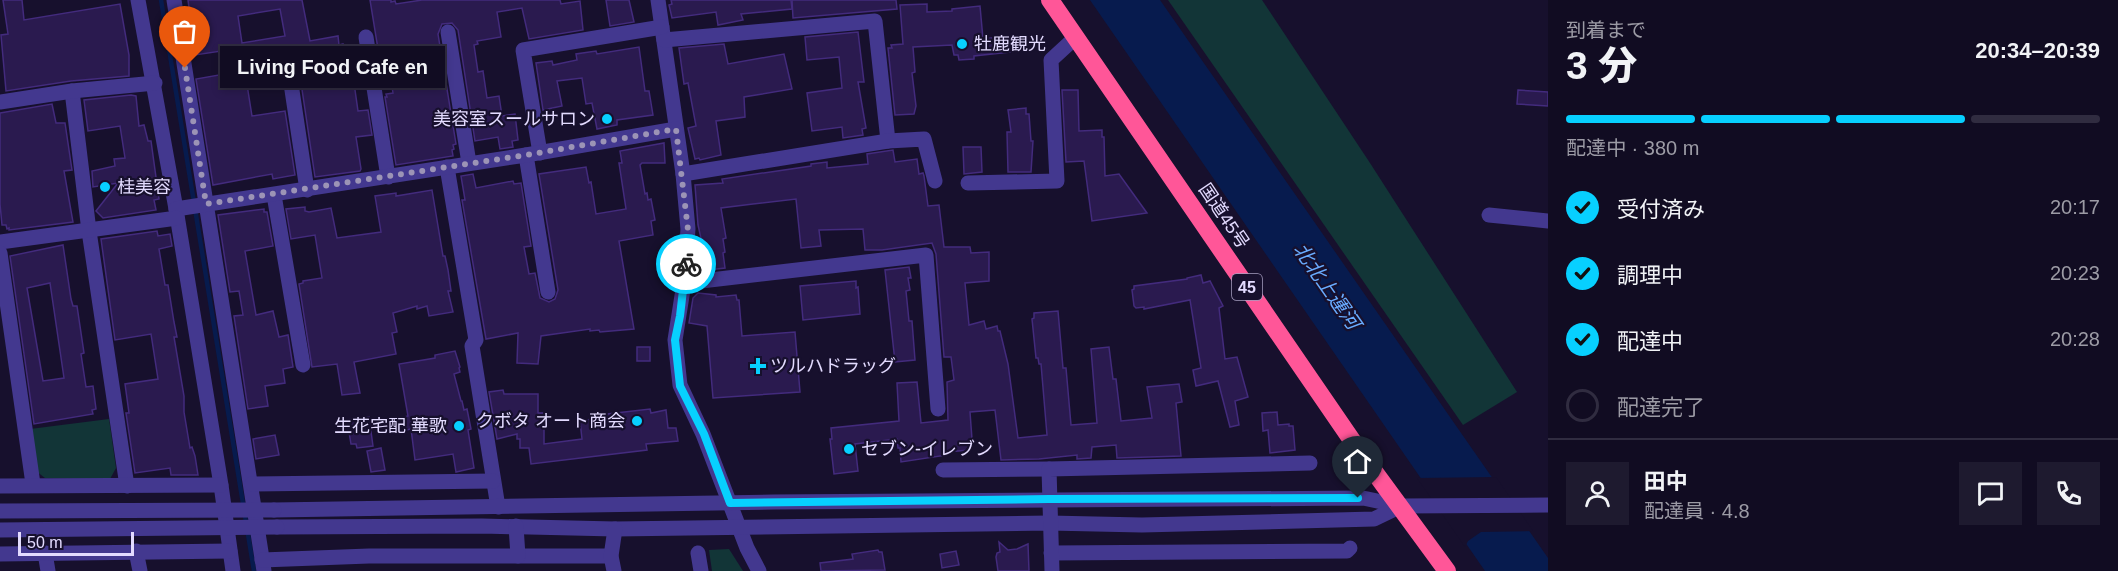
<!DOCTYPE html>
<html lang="ja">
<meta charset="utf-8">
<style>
body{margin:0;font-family:Helvetica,"Noto Sans JP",sans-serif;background:#1e1a2f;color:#f1f3f6;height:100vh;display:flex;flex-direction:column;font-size:22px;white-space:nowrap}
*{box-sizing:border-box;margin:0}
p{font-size:20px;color:#9c9ba5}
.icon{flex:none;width:33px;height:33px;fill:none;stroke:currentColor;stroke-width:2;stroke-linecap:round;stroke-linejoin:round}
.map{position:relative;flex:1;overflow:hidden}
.sheet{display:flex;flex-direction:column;background:#110c22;width:570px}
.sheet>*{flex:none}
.scale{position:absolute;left:18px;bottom:15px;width:116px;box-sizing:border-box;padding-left:6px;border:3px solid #e3dbff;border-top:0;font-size:16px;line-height:21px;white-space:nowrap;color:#e3dbff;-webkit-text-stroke:4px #17102d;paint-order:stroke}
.pin{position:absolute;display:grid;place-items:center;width:51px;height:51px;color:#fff;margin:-62px -26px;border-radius:50% 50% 50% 0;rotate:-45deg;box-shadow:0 0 6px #0007}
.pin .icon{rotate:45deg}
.courier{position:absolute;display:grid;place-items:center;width:60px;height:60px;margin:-30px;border:4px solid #07d0ff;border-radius:50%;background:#fff;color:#222;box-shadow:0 2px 8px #0007}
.bubble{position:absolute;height:42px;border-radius:0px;background:#110c22;box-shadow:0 3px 9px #0003,0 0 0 2px #302c40;font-size:20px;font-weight:800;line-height:42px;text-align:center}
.summary em{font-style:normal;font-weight:800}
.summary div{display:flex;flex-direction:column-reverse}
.summary{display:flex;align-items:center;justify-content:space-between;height:102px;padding:0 18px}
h1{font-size:39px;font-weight:800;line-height:45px}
.bar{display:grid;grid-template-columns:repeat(4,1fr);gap:9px 6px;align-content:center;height:72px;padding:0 18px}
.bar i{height:8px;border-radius:4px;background:#302c40}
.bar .active{background:#07d0ff}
.bar p{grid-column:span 4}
.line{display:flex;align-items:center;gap:15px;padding:0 18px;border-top:2px solid #302c40}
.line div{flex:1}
.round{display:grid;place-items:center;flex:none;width:63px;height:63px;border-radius:0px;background:#1e1a2f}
ol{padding:0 18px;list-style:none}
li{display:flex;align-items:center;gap:18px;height:66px}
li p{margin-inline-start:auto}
li .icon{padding:6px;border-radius:50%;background:#07d0ff;color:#111;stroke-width:4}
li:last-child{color:#9c9ba5}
li i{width:33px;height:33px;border:3px solid #302c40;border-radius:50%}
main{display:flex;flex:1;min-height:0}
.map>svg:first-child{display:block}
</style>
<main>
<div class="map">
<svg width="1548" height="571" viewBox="0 0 1548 571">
<rect width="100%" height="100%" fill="#17102d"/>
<g fill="#123537">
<polygon points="1168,0 1262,0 1370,163 1517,392 1463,425"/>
<polygon points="109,419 116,468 110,479 45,478 36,471 30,429"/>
<polygon points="729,549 743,571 712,571 709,550"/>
</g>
<polygon fill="#071b4e" points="1090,0 1160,0 1548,558 1548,571 1485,571"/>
<polygon fill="#17102d" points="1496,477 1533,531 1481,532 1468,541 1465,547 1417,478"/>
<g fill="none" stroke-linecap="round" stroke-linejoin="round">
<polyline stroke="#071b4e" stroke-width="4.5" points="161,0 254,571"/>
</g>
<g fill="#2a1a4f" stroke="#432b7d" stroke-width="1.5" fill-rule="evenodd">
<polygon points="3,0 22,0 24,20 120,4 129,55 129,76 71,81 6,91 1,35 8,34"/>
<path d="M188,0H302L310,41L338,36L339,45L343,44L347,70H350L351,76H353L358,111L368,110L372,135L356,137L361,169L360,171L315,177L300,76L295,64L245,72L252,116L285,111L295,175L273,179L272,174L213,185L196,79L225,74L221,51L195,55ZM280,9L285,36L242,43L238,16Z"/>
<polygon points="370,0 391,0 391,2 395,1 396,4 422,0 560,0 561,4 580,1 583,30 529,39 522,8 497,12 501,37 477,41 478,44 474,45 478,72 483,71 487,98 499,96 502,116 515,114 518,140 512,141 513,147 500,149 498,137 475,141 458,30 452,23 442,24 438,34 456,144 453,145 454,149 452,150 453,156 396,165 385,97 387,97 386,94 393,93 389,69 385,69 382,54 379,55"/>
<polygon points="606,0 629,0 634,22 610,26"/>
<polygon points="671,0 791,0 792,9 741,14 743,20 718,25 716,12 672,18 669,5 672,4"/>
<polygon points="792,0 896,0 897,9 793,18"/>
<polygon points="927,4 927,12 952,11 952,9 980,6 983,39 1008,36 1010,52 974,56 974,59 959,60 958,55 954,55 952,45 913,47 915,72 912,73 916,106 914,114 895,115 888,48 892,48 891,45 903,44 900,5"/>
<polygon points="858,32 864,82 858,82 866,128 862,129 863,135 843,138 842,127 812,131 807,93 842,88 839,57 807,60 805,37"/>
<polygon points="724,44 728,64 784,54 792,89 744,97 745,117 716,121 721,155 700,160 699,158 695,159 688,128 696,126 688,83 684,84 679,48"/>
<polygon points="639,47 645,91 649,91 653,115 617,120 617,125 597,129 592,103 586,104 582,78 557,81 562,106 543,110 536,63 552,61 553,65 577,60 576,54 596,51 597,54"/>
<polygon points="1062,90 1078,90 1079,131 1102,130 1102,137 1104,137 1105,176 1119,174 1147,213 1092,221 1084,161 1066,162"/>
<polygon points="1518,90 1548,92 1548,106 1517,104"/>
<polygon points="131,95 136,96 139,126 144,125 148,141 151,141 159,199 154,200 156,210 103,218 96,211 118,183 93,187 92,171 115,166 114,159 125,158 120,126 88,131 84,100"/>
<polygon points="52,104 56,123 65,123 72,170 64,171 73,222 9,230 9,228 7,229 6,225 2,225 0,204 0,113"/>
<polygon points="1026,108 1026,114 1029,114 1031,141 1033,141 1031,172 1008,172 1007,132 1011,132 1008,110"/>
<polygon points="664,143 665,163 642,163 640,165 645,194 647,193 648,200 651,199 655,220 651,221 653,235 619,241 634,329 600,332 599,330 590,331 590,329 541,336 538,364 517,363 518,333 486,339 462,200 465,200 461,176 473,174 476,188 513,181 514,184 521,183 531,246 524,247 529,274 535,273 540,298 549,302 555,299 558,290 539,174 586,167 589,183 591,182 596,214 626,209 619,163 622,163 620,151"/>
<polygon points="963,147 981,147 982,172 964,174"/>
<polygon points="893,150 895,162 917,159 919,174 923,173 924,176 928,206 939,205 944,247 970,247 971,253 989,252 989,281 965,283 969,325 984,321 986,329 997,326 998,331 1000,331 1008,364 1018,438 1047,435 1041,364 1039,364 1038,358 1036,358 1032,319 1034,318 1034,313 1058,311 1063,368 1066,368 1071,425 1097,423 1091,349 1109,347 1113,379 1116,379 1121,421 1152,418 1147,387 1179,384 1182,402 1176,403 1181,456 1117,458 1116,445 1092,447 1091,458 1077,459 1077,455 1039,459 1001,460 995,410 970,412 972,439 970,439 970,450 946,452 947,455 901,462 900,448 898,448 897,439 855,444 858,471 834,474 830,439 832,439 831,428 899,421 897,383 917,382 921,423 948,420 947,382 954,380 951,357 944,357 936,254 932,243 882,250 865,250 863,229 819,230 821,246 801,248 796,199 753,204 721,208 726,238 723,239 725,252 723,253 725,268 708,270 698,225 695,185 723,183 722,179 811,166 811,164 827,162 827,168 868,164 867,154"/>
<polygon points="432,190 443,256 445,256 448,270 451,291 448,291 453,312 429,316 427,306 417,309 417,306 393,313 397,332 392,333 396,354 354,362 360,393 342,395 337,364 312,367 299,284 303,283 303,281 322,278 315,235 291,239 286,209 305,207 305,211 309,212 331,208 337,238 381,232 375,196 396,193 396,196"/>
<polygon points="264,209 264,212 267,212 273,246 245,251 256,315 273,311 279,337 288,335 293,367 283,369 285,383 265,386 268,406 248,409 234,316 243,315 239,291 230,292 218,215"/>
<polygon points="157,231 158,236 170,234 172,246 159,249 165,285 168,285 174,322 177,337 174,337 184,396 184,412 190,448 192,447 195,456 198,475 171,475 170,468 135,473 126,413 129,413 125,384 158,379 151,334 115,340 101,239"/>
<path d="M63,245L71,299L73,306H77L84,353L81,354L86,387L93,386L96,409L92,410L93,414L34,424L10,256ZM50,283L64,378L43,381L27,288Z"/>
<polygon points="909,267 911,278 908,278 910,290 906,291 909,321 912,321 915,360 895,362 885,270"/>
<polygon points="1201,275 1203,283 1210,281 1223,306 1219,308 1225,359 1237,357 1248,397 1235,401 1239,425 1230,427 1218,381 1196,386 1193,370 1201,368 1190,300 1144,309 1144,307 1136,308 1134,306 1132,290 1134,289 1134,286 1187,279 1187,278"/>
<polygon points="856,281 856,288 858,287 860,314 803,320 800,286"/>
<polygon points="698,293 716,295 716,297 736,295 737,300 739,300 742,336 795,332 800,392 713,398 707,326 689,323 693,298"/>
<rect x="637" y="347" width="13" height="14"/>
<polygon points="455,351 460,367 459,368 460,372 454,374 461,401 462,401 464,410 467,409 471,429 468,430 474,468 456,472 453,454 415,460 411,429 406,430 404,417 408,416 399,364 435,358 435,355"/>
<polygon points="503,390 504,394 538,394 538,413 544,413 544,444 582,439 580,421 600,418 599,415 650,409 651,413 666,410 668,428 676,428 678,441 646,444 647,450 531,464 529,448 520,448 520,439 517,439 517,434 497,439 489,392"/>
<polygon points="1277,412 1278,425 1289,424 1289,426 1293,426 1295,450 1270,453 1268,430 1263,431 1262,413"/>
<polygon points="369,417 373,446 357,448 356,444 351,444 347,420"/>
<polygon points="275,435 279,455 256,459 253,439"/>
<polygon points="381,448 385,470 371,472 367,451"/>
<polygon points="999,542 1008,550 1017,549 1028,544 1029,571 998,571 996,557 997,553 1000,552"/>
<polygon points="878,550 879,552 882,552 885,570 821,571 820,563 853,559 852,554"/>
<polygon points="956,551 959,565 942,568 940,554"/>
</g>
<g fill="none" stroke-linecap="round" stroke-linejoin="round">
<g stroke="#43388f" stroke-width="15">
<polyline points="138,0 176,209 221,485 233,571"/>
<polyline points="174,0 264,571"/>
<polyline points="658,0 683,174 688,229 684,283 675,340 680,385 703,434 747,548 759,571"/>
<polyline points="448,32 469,163"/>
<polyline points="366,37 388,177"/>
<polyline points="664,40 875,21 888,141"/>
<polyline points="290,77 307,190"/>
<polyline points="72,91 89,231 127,486"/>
<polyline points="0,102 72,91 155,83"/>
<polyline points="540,153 523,50 662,27"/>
<polyline points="526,155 548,292"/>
<polyline points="447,167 476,340 472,346 498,507"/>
<polyline points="683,174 888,141 924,139 935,181"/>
<polyline points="968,183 1057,181 1051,60 1076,37"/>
<polyline points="274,195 303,365"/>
<polyline points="176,209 526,155 676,129"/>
<polyline points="1489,215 1548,221"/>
<polyline points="0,242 177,218"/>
<polyline points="0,253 33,484"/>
<polyline points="684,283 926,255 938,409"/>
<polyline points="943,470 1049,469"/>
<polyline points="252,484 493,481"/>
<polyline points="0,486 221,485"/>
<polyline points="274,510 774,502 1363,498 1401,506 1548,505"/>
<polyline points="277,527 482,526 615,529 1049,523 1142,525 1374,519 1401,506"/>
<polyline points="136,551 140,571"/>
<polyline points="45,553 48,571"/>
<polyline points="698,553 701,571"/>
<polyline points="1051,553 1347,551 1350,548"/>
<polyline points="0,554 230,551"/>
<polyline points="518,556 611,556"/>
<polyline points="262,560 369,556 518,556 516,526"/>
<polyline points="614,571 611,556 615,529"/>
<polyline points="1052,571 1049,469 1310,463"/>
</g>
<polyline stroke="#ff5698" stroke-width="18" points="1050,0 1362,455 1447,571"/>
<g stroke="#43388f" stroke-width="15">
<polyline points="0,511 274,510"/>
<polyline points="0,530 277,527"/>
</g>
</g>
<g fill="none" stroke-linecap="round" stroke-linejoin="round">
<polyline stroke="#9c94b6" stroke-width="6" stroke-dasharray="0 10.8" points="185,68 206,204 526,155 676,129 688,230 686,264"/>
<polyline stroke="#07d0ff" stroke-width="8" points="686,264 680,316 675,340 680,386 704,434 730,503 1049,499 1358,498"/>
</g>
<g fill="#07d0ff" stroke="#17102d" stroke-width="2">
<circle cx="962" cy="44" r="6"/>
<circle cx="607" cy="119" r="6"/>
<circle cx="105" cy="187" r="6"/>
<path d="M755 357h6v6h6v6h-6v6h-6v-6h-6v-6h6z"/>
<circle cx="637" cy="421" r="6"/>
<circle cx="459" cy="426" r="6"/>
<circle cx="849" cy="449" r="6"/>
</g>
<g text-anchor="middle" stroke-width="4.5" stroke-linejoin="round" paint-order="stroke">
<rect fill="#17102d" stroke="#a69ec0" stroke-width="1.5" x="1232" y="274" width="30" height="26" rx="4.5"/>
<g font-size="16" font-weight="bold" fill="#e3dbff">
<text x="1247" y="293">45</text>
</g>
<g font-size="18" fill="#e3dbff" stroke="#17102d" text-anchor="start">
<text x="974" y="50">牡鹿観光</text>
<text x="595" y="125" text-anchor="end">美容室スールサロン</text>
<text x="117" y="193">桂美容</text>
<text x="770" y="372">ツルハドラッグ</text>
<text x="625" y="427" text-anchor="end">クボタ オート商会</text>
<text x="447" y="432" text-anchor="end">生花宅配 華歌</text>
<text x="861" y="455">セブン-イレブン</text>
</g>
<g font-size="18" fill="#e3dbff" stroke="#17102d">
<text transform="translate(1224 216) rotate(56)" y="6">国道45号</text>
</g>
<g font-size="20" font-style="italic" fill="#69acff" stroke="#17102d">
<text transform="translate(1327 286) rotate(55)" y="7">北北上運河</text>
</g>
</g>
</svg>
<div class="scale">50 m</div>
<div class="pin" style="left:185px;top:68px;background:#ea580c"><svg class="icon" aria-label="bag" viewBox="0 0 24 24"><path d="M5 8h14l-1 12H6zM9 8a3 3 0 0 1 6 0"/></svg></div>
<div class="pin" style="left:1358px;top:498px;background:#1f2937"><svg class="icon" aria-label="home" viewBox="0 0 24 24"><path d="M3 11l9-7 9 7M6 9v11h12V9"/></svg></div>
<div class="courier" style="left:686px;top:264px"><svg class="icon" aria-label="bike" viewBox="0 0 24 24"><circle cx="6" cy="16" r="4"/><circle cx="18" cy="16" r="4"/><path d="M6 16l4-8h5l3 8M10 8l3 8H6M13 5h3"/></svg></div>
<div class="bubble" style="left:220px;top:46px;width:225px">Living Food Cafe en</div>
</div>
<section class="sheet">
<div class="summary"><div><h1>3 分</h1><p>到着まで</p></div><em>20:34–20:39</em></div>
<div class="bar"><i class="active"></i><i class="active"></i><i class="active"></i><i></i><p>配達中 · 380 m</p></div>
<ol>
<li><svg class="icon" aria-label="check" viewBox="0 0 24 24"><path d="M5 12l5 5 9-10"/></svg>受付済み<p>20:17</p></li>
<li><svg class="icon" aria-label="check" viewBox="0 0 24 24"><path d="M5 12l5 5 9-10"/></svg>調理中<p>20:23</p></li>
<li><svg class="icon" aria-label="check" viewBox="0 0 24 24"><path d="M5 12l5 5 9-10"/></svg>配達中<p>20:28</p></li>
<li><i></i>配達完了</li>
</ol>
<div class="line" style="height:108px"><a class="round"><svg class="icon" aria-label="person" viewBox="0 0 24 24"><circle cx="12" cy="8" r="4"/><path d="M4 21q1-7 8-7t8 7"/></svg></a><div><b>田中</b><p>配達員 · 4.8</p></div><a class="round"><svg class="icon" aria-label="chat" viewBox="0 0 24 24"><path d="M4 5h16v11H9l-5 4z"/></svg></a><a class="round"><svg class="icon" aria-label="phone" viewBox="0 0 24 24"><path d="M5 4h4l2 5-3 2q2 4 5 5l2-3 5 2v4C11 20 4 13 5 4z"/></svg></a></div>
</section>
</main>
